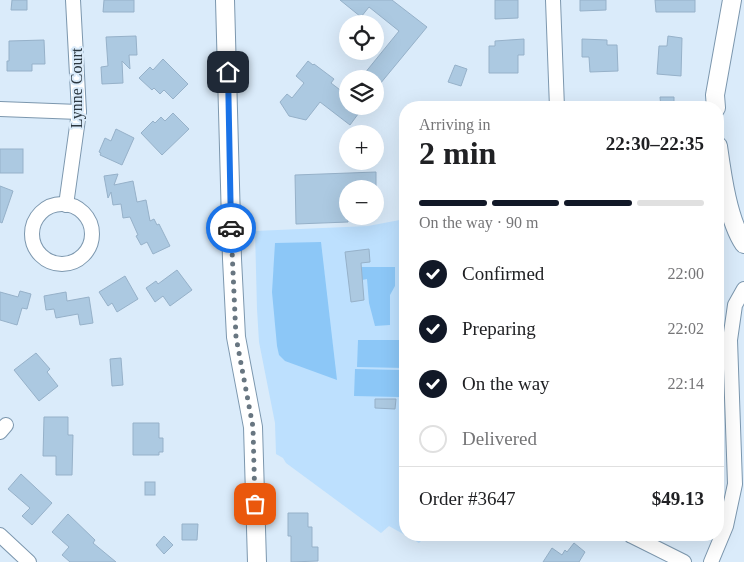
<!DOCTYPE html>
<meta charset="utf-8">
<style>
body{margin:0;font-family:Georgia,serif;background:#f2f2f2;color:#202124;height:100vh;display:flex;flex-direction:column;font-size:19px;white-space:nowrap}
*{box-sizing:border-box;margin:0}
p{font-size:16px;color:#757577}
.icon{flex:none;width:28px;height:28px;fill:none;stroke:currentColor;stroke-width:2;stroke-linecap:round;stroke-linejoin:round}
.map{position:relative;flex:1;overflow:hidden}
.panel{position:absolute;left:399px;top:101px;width:325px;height:440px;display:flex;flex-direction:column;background:#fff;border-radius:20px;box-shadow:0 5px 20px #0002}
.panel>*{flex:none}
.controls{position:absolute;left:339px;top:15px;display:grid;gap:10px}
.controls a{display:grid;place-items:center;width:45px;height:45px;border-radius:50%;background:#fff;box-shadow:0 5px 20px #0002;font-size:25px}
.pin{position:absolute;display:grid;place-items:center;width:42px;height:42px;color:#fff;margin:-21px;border-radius:10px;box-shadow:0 2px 8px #0006}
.courier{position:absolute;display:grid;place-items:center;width:50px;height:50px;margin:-25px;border:4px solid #1a73e8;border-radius:50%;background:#fff;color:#222;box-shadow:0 1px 6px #0007}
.headline em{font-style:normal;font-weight:700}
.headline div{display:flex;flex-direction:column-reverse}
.headline{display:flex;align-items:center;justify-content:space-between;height:85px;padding:0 20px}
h1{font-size:32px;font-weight:700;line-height:38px}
.bar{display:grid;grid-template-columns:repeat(4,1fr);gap:8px 5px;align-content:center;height:60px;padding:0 20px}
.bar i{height:6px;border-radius:4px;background:#e0e0e0}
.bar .selected{background:#111827}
.bar p{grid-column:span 4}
.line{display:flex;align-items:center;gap:12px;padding:0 20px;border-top:1px solid #e0e0e0}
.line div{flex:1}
ol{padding:0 20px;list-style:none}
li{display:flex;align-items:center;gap:15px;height:55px}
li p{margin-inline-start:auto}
li .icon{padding:5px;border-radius:50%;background:#111827;color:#fff;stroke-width:4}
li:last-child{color:#757577}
li i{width:28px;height:28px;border:2px solid #e0e0e0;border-radius:50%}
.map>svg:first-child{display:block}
</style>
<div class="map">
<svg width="744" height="562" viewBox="0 0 744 562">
<rect width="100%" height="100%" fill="#daebfa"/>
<polygon fill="#bde0fe" points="405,219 405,535 427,535 419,543 389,526 381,533 286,463 283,458 276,454 275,423 259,342 257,309 255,231 368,226"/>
<g fill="#8cc7f7">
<polygon points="321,242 337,380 285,361 279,355 277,346 272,292 275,243"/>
<polygon points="361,267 395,267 395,286 390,295 390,325 375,326 369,303 367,279 362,280"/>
<polygon points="358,340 405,340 405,368 357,367"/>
<polygon points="355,369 399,370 399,397 354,396"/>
</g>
<g fill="#acc9e1" stroke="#96b1c9">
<polygon points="12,0 27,0 27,10 11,10"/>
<polygon points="104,0 134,0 134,12 103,12"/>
<polygon points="340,0 392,0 427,27 375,90 375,79 360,79 399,31 369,7 361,17"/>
<polygon points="495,0 518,0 518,18 495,19"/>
<polygon points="580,0 606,0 606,10 580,11"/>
<polygon points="655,0 695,0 695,12 656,12"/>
<polygon points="136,36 137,55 129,55 130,69 122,61 123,83 102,84 101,67 108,66 106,37"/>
<polygon points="668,36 682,38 681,76 657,74 659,46 667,46"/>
<polygon points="524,39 524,55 518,55 518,73 489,73 489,46 495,46 495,41"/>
<polygon points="582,39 607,40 607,45 617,45 618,71 590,72 589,57 582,57"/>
<polygon points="44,40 45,64 32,64 32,71 7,71 7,61 9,61 9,41"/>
<polygon points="163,59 188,84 173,99 164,90 160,94 154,88 152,90 139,78 150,67 153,70"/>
<polygon points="308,61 313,65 314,64 334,79 331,83 348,96 348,106 364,106 350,125 320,102 306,120 289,116 280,102 287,94 292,98 304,83 296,76"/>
<polygon points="455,65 467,69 461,86 448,82"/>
<polygon points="660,97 674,97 674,108 661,108"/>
<polygon points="173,113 189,129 162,155 141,133 153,121 155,123 161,117 165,121"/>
<polygon points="116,129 134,138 122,165 100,155 101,153 99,152 105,138 111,141"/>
<rect x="0" y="149" width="23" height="24"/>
<polygon points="376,172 376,189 348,189 348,222 296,224 295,175"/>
<polygon points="118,174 114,185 133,181 137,202 146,200 150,221 154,219 157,225 159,224 170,246 153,254 147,242 141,245 136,236 138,235 130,217 123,218 121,204 113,205 111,192 108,198 104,176"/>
<polygon points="0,186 13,191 2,223 0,222"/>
<polygon points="369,249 370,262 361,263 364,300 351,302 345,252"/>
<polygon points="177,270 192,290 170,306 163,296 155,302 146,288 156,281 158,284"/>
<polygon points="125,276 138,299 117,312 112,303 108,306 99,292"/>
<polygon points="20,291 31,294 27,309 22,308 17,325 0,320 0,292 18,297"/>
<polygon points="66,292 67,301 89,297 93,323 80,325 78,314 56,318 54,309 46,310 44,296"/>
<polygon points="36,353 50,369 47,372 58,386 39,401 14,370"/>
<polygon points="121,358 123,385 112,386 110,359"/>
<polygon points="375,399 396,399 395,409 375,408"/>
<polygon points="44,417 68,417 68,435 73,435 72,475 56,475 56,456 43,456"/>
<polygon points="133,423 159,423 159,438 163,438 163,452 159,452 159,455 133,455"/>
<polygon points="21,474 52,503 32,525 22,516 30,508 8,489"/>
<rect x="145" y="482" width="10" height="13"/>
<polygon points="288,513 308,513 308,527 312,527 312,547 318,547 318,561 291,562 291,536 288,536"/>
<polygon points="68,514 95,540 93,543 116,562 70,562 62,555 69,547 52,532"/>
<polygon points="182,524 198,524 197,540 182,540"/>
<polygon points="164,536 173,545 164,554 156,545"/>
<polygon points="574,543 585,552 579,562 543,562 552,548 562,555 565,550 567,552"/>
</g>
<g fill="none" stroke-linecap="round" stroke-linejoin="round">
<defs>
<g id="minor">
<polyline points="553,0 557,108"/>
<polyline points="0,109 79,112"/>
<circle cx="62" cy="234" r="30"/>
<polyline points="66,205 79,112 73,0"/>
<polyline points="0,432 6,425"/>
<polyline points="0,535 29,562"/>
<polyline points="630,535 684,562"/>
<polyline points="711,562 726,526 735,484 730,340 735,305 744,289"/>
</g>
<g id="tertiary">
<polyline points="225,0 232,259 236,337 253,427 257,562"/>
<polyline points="716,108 715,95 732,0"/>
<path d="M718,146C722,175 728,220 744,244"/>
</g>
</defs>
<use href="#minor" stroke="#7c97ae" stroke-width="16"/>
<use href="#tertiary" stroke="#7c97ae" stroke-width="20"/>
<use href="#minor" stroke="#fff" stroke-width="14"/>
<use href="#tertiary" stroke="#fff" stroke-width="18"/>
</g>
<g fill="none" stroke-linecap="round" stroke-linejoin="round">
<polyline stroke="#687681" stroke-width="5" stroke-dasharray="0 9" points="231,228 236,337 253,427 255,504"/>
<polyline stroke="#1a73e8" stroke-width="6" points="228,72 231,228"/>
</g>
<g text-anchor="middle" stroke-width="4" stroke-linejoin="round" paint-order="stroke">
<g font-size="16" fill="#2b3740" stroke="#daebfa">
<text transform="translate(76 88) rotate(-90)" y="6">Lynne Court</text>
</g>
</g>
</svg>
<div class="controls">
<a><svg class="icon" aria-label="locate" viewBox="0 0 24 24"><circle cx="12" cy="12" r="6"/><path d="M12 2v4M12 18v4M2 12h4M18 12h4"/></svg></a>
<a><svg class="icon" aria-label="layers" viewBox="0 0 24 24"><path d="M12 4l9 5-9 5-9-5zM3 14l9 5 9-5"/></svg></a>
<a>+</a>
<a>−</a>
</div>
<div class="pin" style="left:255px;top:504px;background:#ea580c"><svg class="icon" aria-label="bag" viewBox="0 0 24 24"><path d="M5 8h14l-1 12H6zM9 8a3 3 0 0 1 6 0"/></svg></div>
<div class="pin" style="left:228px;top:72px;background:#1f2937"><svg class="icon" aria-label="home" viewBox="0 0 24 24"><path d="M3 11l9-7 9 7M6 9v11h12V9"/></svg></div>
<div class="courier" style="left:231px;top:228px"><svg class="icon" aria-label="car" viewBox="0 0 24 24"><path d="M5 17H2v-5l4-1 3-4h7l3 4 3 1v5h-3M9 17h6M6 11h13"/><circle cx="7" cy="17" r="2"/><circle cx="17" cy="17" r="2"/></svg></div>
<section class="panel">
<div class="headline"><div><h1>2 min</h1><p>Arriving in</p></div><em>22:30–22:35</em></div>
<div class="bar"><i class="selected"></i><i class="selected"></i><i class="selected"></i><i></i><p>On the way · 90 m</p></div>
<ol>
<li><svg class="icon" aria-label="check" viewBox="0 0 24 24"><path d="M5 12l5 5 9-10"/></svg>Confirmed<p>22:00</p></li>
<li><svg class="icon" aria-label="check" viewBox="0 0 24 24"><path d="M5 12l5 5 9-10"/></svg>Preparing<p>22:02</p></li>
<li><svg class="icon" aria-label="check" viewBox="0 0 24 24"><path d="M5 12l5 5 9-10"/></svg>On the way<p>22:14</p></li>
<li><i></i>Delivered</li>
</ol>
<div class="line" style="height:65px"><div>Order #3647</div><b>$49.13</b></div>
</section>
</div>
